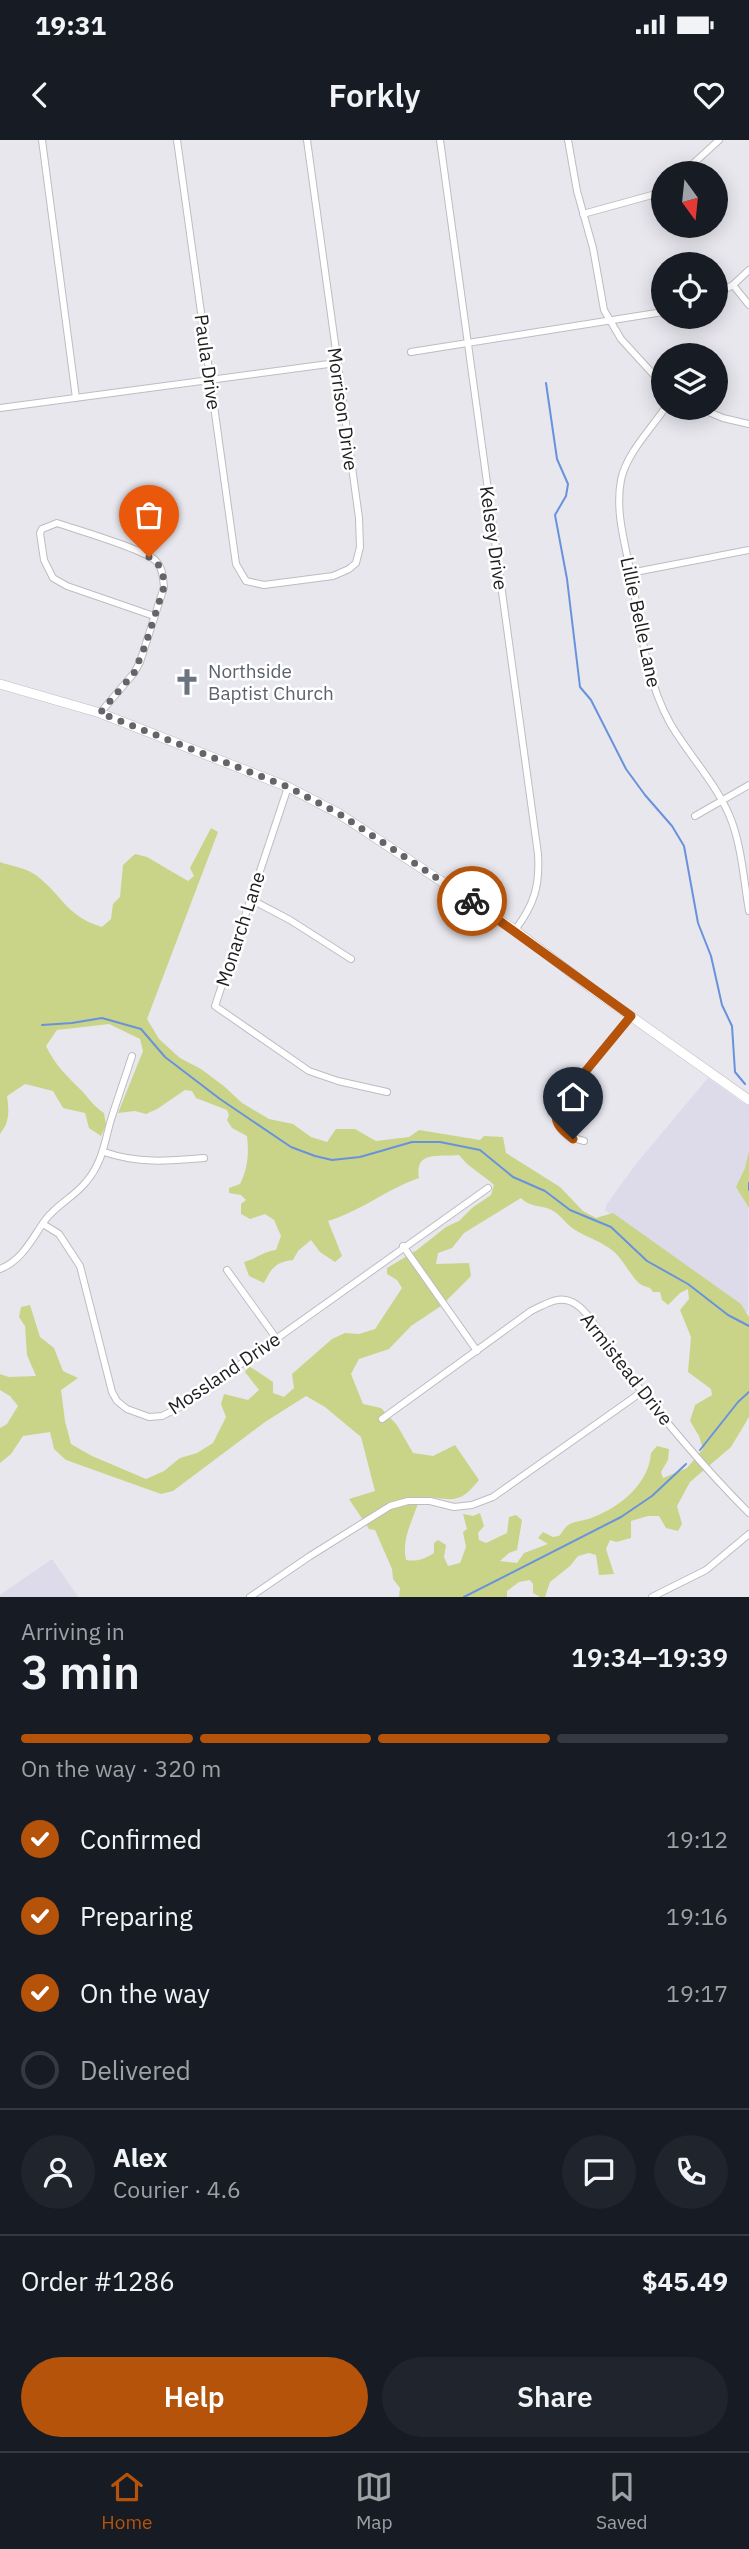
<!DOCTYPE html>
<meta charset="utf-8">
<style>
body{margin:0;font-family:"IBM Plex Sans",sans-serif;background:#20242c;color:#f1f3f6;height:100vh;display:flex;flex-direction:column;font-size:26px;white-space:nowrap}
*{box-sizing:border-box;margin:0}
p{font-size:23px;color:#9ea1a6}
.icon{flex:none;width:38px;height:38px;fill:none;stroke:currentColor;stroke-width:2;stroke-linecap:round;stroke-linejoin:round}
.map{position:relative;height:1457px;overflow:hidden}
.drawer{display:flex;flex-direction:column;background:#171b24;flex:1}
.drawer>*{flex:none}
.needle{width:46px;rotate:165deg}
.tools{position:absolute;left:651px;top:21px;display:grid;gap:14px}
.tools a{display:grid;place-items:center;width:77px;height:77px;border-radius:50%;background:#171b24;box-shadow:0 4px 18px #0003;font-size:35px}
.pin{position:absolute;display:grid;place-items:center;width:60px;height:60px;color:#fff;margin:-72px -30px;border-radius:50% 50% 50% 0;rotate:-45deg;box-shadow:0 0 7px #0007}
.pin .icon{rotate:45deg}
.courier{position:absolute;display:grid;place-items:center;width:70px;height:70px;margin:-35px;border:5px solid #b45309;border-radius:50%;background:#fff;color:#222;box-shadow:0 2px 9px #0007}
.summary em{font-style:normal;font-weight:600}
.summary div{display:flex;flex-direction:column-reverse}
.summary{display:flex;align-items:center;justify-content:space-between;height:119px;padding:0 21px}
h1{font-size:46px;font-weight:600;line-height:52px}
.bar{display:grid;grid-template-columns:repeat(4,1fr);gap:10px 7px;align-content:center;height:84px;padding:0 21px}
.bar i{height:9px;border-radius:5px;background:#363941}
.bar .current{background:#b45309}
.bar p{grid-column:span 4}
.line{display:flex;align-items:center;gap:18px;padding:0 21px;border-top:2px solid #363941}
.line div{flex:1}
.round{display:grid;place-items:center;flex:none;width:74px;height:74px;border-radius:37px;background:#20242c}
ol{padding:0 21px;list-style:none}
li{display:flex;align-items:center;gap:21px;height:77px}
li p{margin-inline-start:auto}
li .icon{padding:7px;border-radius:50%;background:#b45309;color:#fff;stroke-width:4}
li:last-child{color:#9ea1a6}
li i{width:38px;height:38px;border:4px solid #363941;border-radius:50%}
.cta{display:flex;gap:14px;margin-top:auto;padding:14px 21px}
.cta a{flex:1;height:80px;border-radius:42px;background:#b45309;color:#fff;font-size:28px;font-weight:600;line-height:80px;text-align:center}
.cta a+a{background:#20242c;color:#f1f3f6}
.status{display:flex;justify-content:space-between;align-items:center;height:49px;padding:0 35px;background:#171b24;direction:ltr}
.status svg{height:19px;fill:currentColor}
header{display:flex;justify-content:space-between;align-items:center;height:91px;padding:0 21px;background:#171b24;font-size:32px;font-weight:600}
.menu{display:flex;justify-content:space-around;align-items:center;height:98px;border-top:2px solid #363941;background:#171b24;font-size:19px;color:#9ea1a6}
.menu a{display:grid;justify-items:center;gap:4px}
.menu .current{color:#b45309}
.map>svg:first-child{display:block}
</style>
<div class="status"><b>19:31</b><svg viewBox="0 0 49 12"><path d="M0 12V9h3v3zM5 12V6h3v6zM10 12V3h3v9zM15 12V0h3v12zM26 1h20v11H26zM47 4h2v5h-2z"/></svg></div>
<header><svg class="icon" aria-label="back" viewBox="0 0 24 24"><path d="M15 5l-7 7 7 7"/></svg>Forkly<svg class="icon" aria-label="heart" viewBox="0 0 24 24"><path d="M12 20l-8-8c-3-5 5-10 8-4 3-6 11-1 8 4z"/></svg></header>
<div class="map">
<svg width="749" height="1457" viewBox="0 0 749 1457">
<rect width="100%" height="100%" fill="#e8e7ee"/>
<g fill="#dddbea">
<polygon points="708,938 743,963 749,955 748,1173 605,1070 607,1064 636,1024"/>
<polygon points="52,1419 78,1457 0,1457 0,1455"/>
</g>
<g fill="#c9d488" fill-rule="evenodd">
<path d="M211,688L218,692L147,879L159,899L180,918L201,929L225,947L242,963L269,979L293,984L311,997L327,1002L336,989H355L376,1001L409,997L419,990L480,1000L484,996L503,997L506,1013L560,1047L583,1071L596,1078L613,1073L741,1164L749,1177V1277L731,1307L690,1342L677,1366L682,1384L678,1391L666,1388L659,1376H648L631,1381V1398L616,1402L610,1400L606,1409L614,1434L599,1435L596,1415L589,1413L578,1416L570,1426L550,1442L545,1457H540L533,1453V1444L530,1440L519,1442L507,1451V1457H399L400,1448L393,1439L392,1429L375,1390L369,1389L349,1359L375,1351L361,1297L325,1267L306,1256L265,1282L173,1351L161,1354L66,1320L54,1309L50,1292L23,1296L11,1314L0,1323V1288L7,1284L18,1266L10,1256L0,1250V1234L9,1237L36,1236L27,1215L25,1186L19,1177L21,1167L30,1165L40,1197L54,1208L63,1231L78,1238L61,1250L65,1281L71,1304L92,1316L146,1339L164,1331L180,1318L197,1313L213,1303L226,1277L221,1264L224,1254L248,1260L259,1250L245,1232L249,1226L273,1242V1253L284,1257L294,1248L292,1234L332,1199L345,1193L359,1194L375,1189L402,1148L397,1140L387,1134V1128L417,1110L446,1087L459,1081L472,1068L491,1055L494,1045C482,1034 469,1028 459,1015C440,1017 414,1010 419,1038C387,1049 361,1071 328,1081L342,1116L335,1122L320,1112L311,1100L298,1111L293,1120C276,1122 272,1127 264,1143L249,1136L244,1122C255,1119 265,1111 276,1110L281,1096L274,1080L265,1074L250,1079L241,1074V1064L246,1060L241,1055L229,1053V1048L240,1044C248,1028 249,1013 247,996L232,988L227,980L229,975L227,970L196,958L192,951L185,950L157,969L146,974L135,971L118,973L143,911L140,899L109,884L57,890L46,906C55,925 66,935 80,949C89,958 93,966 104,973L106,985L101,996L89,988L85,973L63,968L53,951L25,944L7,956C9,970 10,982 0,994V722C11,726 27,728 37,736C63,756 66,776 102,787L111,779L113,764L120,757L123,725L135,714L147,717L188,741L194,736L190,728ZM521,1058C532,1069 544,1064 555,1072C562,1077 567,1085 575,1090C588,1098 601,1101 613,1111C623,1119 632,1138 640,1144C646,1148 649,1145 653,1152H660L662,1160L668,1165L680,1153L688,1149L689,1159L680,1170L691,1197L688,1232L711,1249L712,1255L695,1265L690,1281L699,1296L703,1309L687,1328L663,1338L661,1332L668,1320L669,1309L657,1306L651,1313C649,1344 619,1368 591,1378C584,1381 571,1381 566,1387C563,1390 562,1393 559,1396L553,1397L543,1392L538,1398L548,1404L524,1413L517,1423L500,1421L509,1413L517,1410L522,1380L516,1375L509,1377L507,1393L486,1403L479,1400L478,1393L484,1386L480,1373L473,1376L463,1374L467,1389L463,1392L466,1407L460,1423L448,1426L444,1417L446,1405L438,1400L434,1403V1413C424,1419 418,1422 406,1420C401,1397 414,1379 420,1357C451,1357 457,1368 479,1340L455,1305L433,1316L413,1313L397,1285L381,1268L363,1264L351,1234L359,1219L389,1209L411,1186L441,1166L471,1136L469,1123L436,1124L438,1113L452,1108L464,1093Z"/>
<polygon points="749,1011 749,1068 736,1047 745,1028"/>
</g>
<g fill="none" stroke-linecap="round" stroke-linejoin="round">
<g stroke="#6992dd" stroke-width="2">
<polyline points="546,243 557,319 568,344 566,356 555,375 567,439 580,547 591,560 626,629 645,655 672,686 684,706 698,783 711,816 722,865 732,886 735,932 745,944"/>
<polyline points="42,885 72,883 102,878 141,889 165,917 220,959 291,1007 315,1016 332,1020 360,1017 412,1002 440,1002 480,1010 513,1037 545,1051 570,1070 611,1087 647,1121 688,1144 728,1175 749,1186"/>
<polyline points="749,1043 749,1050"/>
<polyline points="700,1310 738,1262 749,1252"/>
<polyline points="464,1457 621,1377 652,1356 686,1324"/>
</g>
<defs>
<g id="street">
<polyline points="42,0 76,258"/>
<polyline points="177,0 236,424 246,441 264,445 333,436 349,429 356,423 360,407 359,378 307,0"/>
<path d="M440,0L538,714C540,746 534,765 515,790"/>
<polyline points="568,0 577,51 593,108 604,170 621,199 663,245"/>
<polyline points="683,33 719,0"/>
<polyline points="583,74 652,55 663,49"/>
<polyline points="733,145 749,165"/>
<polyline points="716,154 733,145 749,130"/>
<polyline points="411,212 663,172"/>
<polyline points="0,268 336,223"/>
<path d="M665,268C651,289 626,314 621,340C615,371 625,404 631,434C640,484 645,538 670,583C689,616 719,646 732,682C742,710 744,742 749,771"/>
<polyline points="699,268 723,278 749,284"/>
<polyline points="630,433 749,410"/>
<path d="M100,573L134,533L140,522L164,447C163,439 163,428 156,421C144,409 77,390 57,383L42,389L40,393L44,420L53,438L67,446L154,476"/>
<polyline points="288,647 215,866 309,931 338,941 387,952"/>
<polyline points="695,676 749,645"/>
<polyline points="250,759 290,780 351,819"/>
<path d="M584,1001C566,997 551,986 557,966L631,876"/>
<path d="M104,1012C139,1024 169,1021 204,1018"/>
<polyline points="43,1084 59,1094 80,1126 112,1252 117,1261 127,1269 149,1277 162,1276 182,1266 488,1048"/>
<polyline points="403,1106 477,1211"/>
<path d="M0,1129C23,1120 32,1098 46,1079C58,1064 75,1056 86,1042C102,1023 104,1005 110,983C117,960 125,938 132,916"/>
<polyline points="227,1130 276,1198"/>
<path d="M382,1279L531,1171C544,1165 558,1155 572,1162C590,1170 606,1205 618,1221C659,1274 702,1326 749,1373"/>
<polyline points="250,1457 310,1416 390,1366 408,1361 430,1361 454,1367 472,1365 493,1357 643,1251"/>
<polyline points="652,1457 706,1430 749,1394"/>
</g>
<polyline id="secondary" points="0,544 100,573 288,647 338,673 515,790 591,848 749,960"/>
</defs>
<use href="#street" stroke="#bdbcc3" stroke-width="8"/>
<use href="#secondary" stroke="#bdbcc3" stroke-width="10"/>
<use href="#street" stroke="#fff" stroke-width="6"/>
<use href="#secondary" stroke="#fff" stroke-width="9"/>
</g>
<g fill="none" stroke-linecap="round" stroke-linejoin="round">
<polyline stroke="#656468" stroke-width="7" stroke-dasharray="0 12.6" points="149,417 158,424 163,435 164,447 145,506 134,533 100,573 288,647 338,673 472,761"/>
<path stroke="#b45309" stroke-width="9" d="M472,761L631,876L557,966C553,982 560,989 573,999"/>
</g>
<defs>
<symbol id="church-bare" viewBox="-9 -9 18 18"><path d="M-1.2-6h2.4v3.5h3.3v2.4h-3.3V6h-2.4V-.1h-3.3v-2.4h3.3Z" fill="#6b7280" stroke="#fff" stroke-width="2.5" paint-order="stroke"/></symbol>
</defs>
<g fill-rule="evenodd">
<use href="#church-bare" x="168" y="523" width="38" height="38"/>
</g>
<g text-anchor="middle" stroke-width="5" stroke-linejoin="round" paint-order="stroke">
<g font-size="19" fill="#1e1e20" stroke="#fff">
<text transform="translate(208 222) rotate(82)" y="7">Paula Drive</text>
<text transform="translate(343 269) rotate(82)" y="7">Morrison Drive</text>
<text transform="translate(494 398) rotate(82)" y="7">Kelsey Drive</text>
<text transform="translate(641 482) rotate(78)" y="7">Lillie Belle Lane</text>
<text transform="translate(240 789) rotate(-72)" y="7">Monarch Lane</text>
<text transform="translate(627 1229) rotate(52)" y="7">Armistead Drive</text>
<text transform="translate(224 1233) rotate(-34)" y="7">Mossland Drive</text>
</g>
<g font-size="19" fill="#5b616d" stroke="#fff" text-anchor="start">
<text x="208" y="538">Northside<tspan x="208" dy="22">Baptist Church</tspan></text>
</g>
</g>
</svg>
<div class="tools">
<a><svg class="needle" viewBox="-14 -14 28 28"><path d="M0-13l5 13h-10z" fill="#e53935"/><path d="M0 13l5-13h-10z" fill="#9ea1a6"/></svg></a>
<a><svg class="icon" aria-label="locate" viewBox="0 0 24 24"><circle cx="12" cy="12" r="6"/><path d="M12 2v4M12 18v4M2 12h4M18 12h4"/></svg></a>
<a><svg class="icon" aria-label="layers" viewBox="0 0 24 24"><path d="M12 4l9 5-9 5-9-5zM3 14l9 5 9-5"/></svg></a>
</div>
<div class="pin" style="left:149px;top:417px;background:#ea580c"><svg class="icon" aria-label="bag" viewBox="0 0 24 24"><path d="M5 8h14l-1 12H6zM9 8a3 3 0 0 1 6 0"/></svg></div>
<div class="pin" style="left:573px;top:999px;background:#1f2937"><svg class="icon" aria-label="home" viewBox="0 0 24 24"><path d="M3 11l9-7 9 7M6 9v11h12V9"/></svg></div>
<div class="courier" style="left:472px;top:761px"><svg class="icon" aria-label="bike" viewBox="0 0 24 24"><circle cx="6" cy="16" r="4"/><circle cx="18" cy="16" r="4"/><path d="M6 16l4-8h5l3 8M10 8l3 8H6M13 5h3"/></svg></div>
</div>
<section class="drawer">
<div class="summary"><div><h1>3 min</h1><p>Arriving in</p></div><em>19:34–19:39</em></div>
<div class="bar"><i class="current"></i><i class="current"></i><i class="current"></i><i></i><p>On the way · 320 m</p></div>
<ol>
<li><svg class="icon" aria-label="check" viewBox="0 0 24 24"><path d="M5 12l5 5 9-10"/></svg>Confirmed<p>19:12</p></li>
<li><svg class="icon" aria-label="check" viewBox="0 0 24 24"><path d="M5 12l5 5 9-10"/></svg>Preparing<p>19:16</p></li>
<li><svg class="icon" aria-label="check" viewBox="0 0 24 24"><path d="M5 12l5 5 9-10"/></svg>On the way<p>19:17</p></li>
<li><i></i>Delivered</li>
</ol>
<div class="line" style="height:126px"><a class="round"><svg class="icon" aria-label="person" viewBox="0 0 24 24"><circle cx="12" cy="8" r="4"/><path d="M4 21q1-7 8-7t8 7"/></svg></a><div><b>Alex</b><p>Courier · 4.6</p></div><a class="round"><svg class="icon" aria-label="chat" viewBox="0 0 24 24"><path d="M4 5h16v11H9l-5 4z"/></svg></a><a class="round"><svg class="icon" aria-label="phone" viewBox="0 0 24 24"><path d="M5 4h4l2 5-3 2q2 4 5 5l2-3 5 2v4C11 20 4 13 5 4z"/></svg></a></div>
<div class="line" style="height:91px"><div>Order #1286</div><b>$45.49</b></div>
<div class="cta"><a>Help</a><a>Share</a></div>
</section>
<nav class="menu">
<a class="current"><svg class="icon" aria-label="home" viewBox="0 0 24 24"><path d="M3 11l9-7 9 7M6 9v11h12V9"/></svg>Home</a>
<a><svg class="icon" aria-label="map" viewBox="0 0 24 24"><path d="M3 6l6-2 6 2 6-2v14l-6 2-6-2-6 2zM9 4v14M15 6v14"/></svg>Map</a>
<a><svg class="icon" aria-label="saved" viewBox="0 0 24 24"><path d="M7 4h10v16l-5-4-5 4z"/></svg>Saved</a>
</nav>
